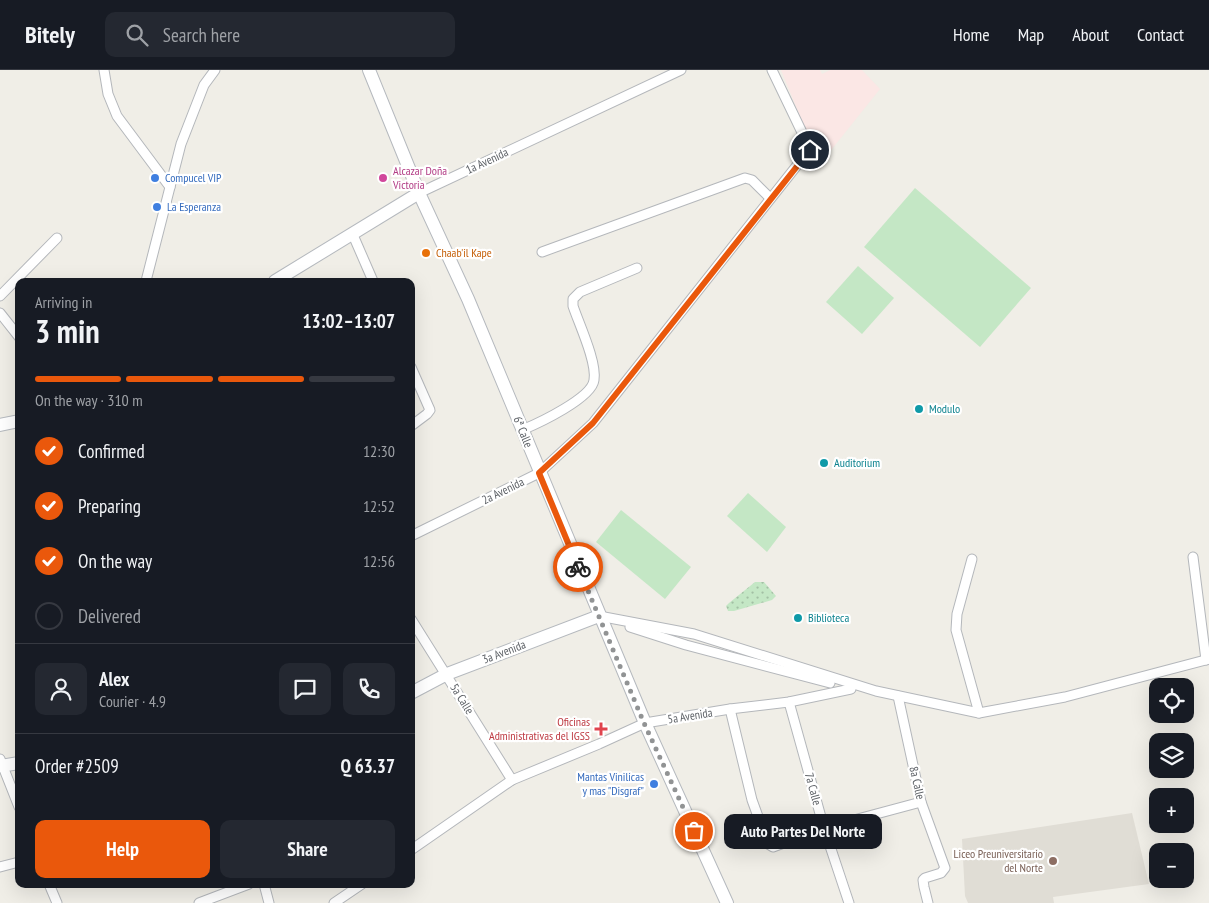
<!DOCTYPE html>
<meta charset="utf-8">
<style>
body{margin:0;font-family:"PT Sans Narrow",sans-serif;background:#242831;color:#f1f3f6;height:100vh;display:flex;flex-direction:column;font-size:19px;white-space:nowrap}
*{box-sizing:border-box;margin:0}
p{font-size:16px;color:#9ea1a6}
.icon{flex:none;width:28px;height:28px;fill:none;stroke:currentColor;stroke-width:2;stroke-linecap:round;stroke-linejoin:round}
.map{position:relative;flex:1;overflow:hidden}
.details{position:absolute;left:15px;top:208px;width:400px;height:610px;display:flex;flex-direction:column;background:#171b24;border-radius:10px;box-shadow:0 5px 20px #0002}
.details>*{flex:none}
.tools{position:absolute;left:1149px;top:608px;display:grid;gap:10px}
.tools a{display:grid;place-items:center;width:45px;height:45px;border-radius:10px;background:#171b24;box-shadow:0 5px 20px #0002;font-size:25px}
.pin{position:absolute;display:grid;place-items:center;width:42px;height:42px;color:#fff;margin:-21px;border:2px solid #fff;border-radius:50%;box-shadow:0 1px 5px #0007}
.courier{position:absolute;display:grid;place-items:center;width:50px;height:50px;margin:-25px;border:4px solid #ea580c;border-radius:50%;background:#fff;color:#222;box-shadow:0 1px 6px #0007}
.bubble{position:absolute;height:35px;border-radius:10px;background:#171b24;box-shadow:0 5px 20px #0002;font-size:16px;font-weight:800;line-height:35px;text-align:center}
.head em{font-style:normal;font-weight:800}
.head div{display:flex;flex-direction:column-reverse}
.head{display:flex;align-items:center;justify-content:space-between;height:85px;padding:0 20px}
h1{font-size:32px;font-weight:800;line-height:38px}
.bar{display:grid;grid-template-columns:repeat(4,1fr);gap:8px 5px;align-content:center;height:60px;padding:0 20px}
.bar i{height:6px;border-radius:4px;background:#363941}
.bar .current{background:#ea580c}
.bar p{grid-column:span 4}
.line{display:flex;align-items:center;gap:12px;padding:0 20px;border-top:1px solid #363941}
.line div{flex:1}
.round{display:grid;place-items:center;flex:none;width:52px;height:52px;border-radius:10px;background:#242831}
ol{padding:0 20px;list-style:none}
li{display:flex;align-items:center;gap:15px;height:55px}
li p{margin-inline-start:auto}
li .icon{padding:5px;border-radius:50%;background:#ea580c;color:#fff;stroke-width:4}
li:last-child{color:#9ea1a6}
li i{width:28px;height:28px;border:2px solid #363941;border-radius:50%}
.cta{display:flex;gap:10px;margin-top:auto;padding:10px 20px}
.cta a{flex:1;height:58px;border-radius:10px;background:#ea580c;color:#fff;font-size:20px;font-weight:800;line-height:58px;text-align:center}
.cta a+a{background:#242831;color:#f1f3f6}
header{display:flex;align-items:center;gap:30px;box-sizing:border-box;height:70px;padding:0 25px;background:#171b24;border-bottom:1px solid #363941}
header strong{font-size:24px}
nav{display:flex;gap:28px;margin-inline-start:auto;font-size:18px}
.search{width:350px;height:45px;background:#242831;display:flex;align-items:center;gap:12px;box-sizing:border-box;padding:0 18px;border-radius:10px;color:#9ea1a6;font-size:19px}
.map>svg:first-child{display:block}
</style>
<header>
<strong>Bitely</strong>
<div class="search"><svg class="icon" aria-label="search" viewBox="0 0 24 24"><circle cx="10" cy="10" r="6"/><path d="M15 15l6 6"/></svg>Search here</div>
<nav><a>Home</a><a>Map</a><a>About</a><a>Contact</a></nav>
</header>
<div class="map">
<svg width="1209" height="833" viewBox="0 0 1209 833">
<defs>
<pattern id="park-dots" width="8" height="8" patternUnits="userSpaceOnUse" patternTransform="scale(1.25)"><rect width="8" height="8" fill="#c4e7c5"/><path d="M2 2h.1M6 6h.1" fill="none" stroke="#a2bfa4" stroke-width="1.8" stroke-linecap="round"/></pattern>
</defs>
<rect width="100%" height="100%" fill="#f0eee7"/>
<polygon fill="#e0ddd5" points="1132,743 1149,814 1053,827 1054,833 968,833 965,826 962,769"/>
<polygon fill="#fbe7e5" points="781,0 820,0 822,4 830,0 862,0 880,19 824,89 812,76"/>
<g fill="#c4e7c5">
<polygon points="915,118 1031,218 980,277 864,177"/>
<polygon points="858,196 894,228 862,264 826,232"/>
<polygon points="748,423 786,457 767,482 727,446"/>
<polygon points="621,440 691,497 665,529 596,472"/>
</g>
<polygon fill="url(#park-dots)" points="755,512 764,512 776,526 772,530 734,541 728,541 726,536 729,533"/>
<g fill="none" stroke-linecap="round" stroke-linejoin="round">
<defs>
<g id="street">
<polyline points="104,0 108,24 117,46 170,117"/>
<polyline points="419,123 681,0"/>
<polyline points="353,165 373,211"/>
<polyline points="542,182 745,108 752,110 770,128"/>
<polyline points="146,211 181,74 204,15 215,0"/>
<polyline points="0,226 57,168"/>
<polyline points="0,243 19,267"/>
<polyline points="411,297 430,340 427,344 411,356"/>
<path d="M522,360C539,353 592,328 594,310C597,292 579,254 573,236V229L580,222L637,198"/>
<polyline points="411,466 539,403 593,353 810,79 772,0"/>
<polyline points="1193,487 1206,590"/>
<polyline points="972,489 957,544 956,560 979,643"/>
<polyline points="599,546 694,564 876,621 979,643 1065,627 1209,589"/>
<polyline points="411,549 512,710"/>
<polyline points="630,557 686,575 830,613"/>
<polyline points="898,626 921,732 945,798 941,803 925,808 923,810 924,817 928,833"/>
<polyline points="789,632 824,758 849,833"/>
<polyline points="730,639 752,730 768,774 773,777 824,758 921,732"/>
<polyline points="0,689 19,737"/>
<polyline points="411,780 512,710 599,674 645,653 730,639 789,632 851,619"/>
<polyline points="0,797 19,792"/>
<polyline points="49,814 57,833"/>
<polyline points="264,814 269,833"/>
<polyline points="199,833 249,814"/>
<polyline points="334,833 362,814"/>
</g>
<g id="secondary">
<polyline points="369,0 419,123 468,229 645,653 727,833"/>
<polyline points="275,211 419,123"/>
<polyline points="0,355 19,351"/>
<polyline points="411,623 447,604 599,546"/>
<polyline points="0,696 19,693"/>
</g>
</defs>
<use href="#street" stroke="#b4b7bb" stroke-width="11"/>
<use href="#secondary" stroke="#b5b9be" stroke-width="14"/>
<use href="#street" stroke="#fff" stroke-width="9"/>
<use href="#secondary" stroke="#fff" stroke-width="12"/>
</g>
<g fill="none" stroke-linecap="round" stroke-linejoin="round">
<polyline stroke="#919394" stroke-width="5" stroke-dasharray="0 9" points="578,497 644,653 694,761"/>
<polyline stroke="#ea580c" stroke-width="6" points="578,497 539,403 593,353 810,80"/>
</g>
<g fill="#3f7fe0" stroke="#fff" stroke-width="2">
<circle cx="155" cy="108" r="5"/>
<circle cx="157" cy="137" r="5"/>
<circle cx="654" cy="714" r="5"/>
</g>
<circle fill="#d1479c" stroke="#fff" stroke-width="2" cx="383" cy="108" r="5"/>
<circle fill="#e8710a" stroke="#fff" stroke-width="2" cx="426" cy="183" r="5"/>
<g fill="#0f9aa8" stroke="#fff" stroke-width="2">
<circle cx="919" cy="339" r="5"/>
<circle cx="824" cy="393" r="5"/>
<circle cx="798" cy="548" r="5"/>
</g>
<path fill="#e0444e" stroke="#fff" stroke-width="2" d="M598.5 651.5h5v5h5v5h-5v5h-5v-5h-5v-5h5z"/>
<circle fill="#8d6e63" stroke="#fff" stroke-width="2" cx="1053" cy="791" r="5"/>
<g text-anchor="middle" stroke-width="4.5" stroke-linejoin="round" paint-order="stroke">
<g font-size="12" fill="#5e6267" stroke="#fff">
<text transform="translate(487 91) rotate(-25)" y="4">1a Avenida</text>
<text transform="translate(523 362) rotate(68)" y="4">6ª Calle</text>
<text transform="translate(503 421) rotate(-26)" y="4">2a Avenida</text>
<text transform="translate(504 582) rotate(-21)" y="4">3a Avenida</text>
<text transform="translate(462 629) rotate(58)" y="4">5a Calle</text>
<text transform="translate(690 646) rotate(-9)" y="4">5a Avenida</text>
<text transform="translate(917 713) rotate(77)" y="4">8a Calle</text>
<text transform="translate(813 719) rotate(75)" y="4">7a Calle</text>
</g>
<g font-size="12" fill="#b23c85" stroke="#fff" text-anchor="start">
<text x="393" y="105">Alcazar Doña<tspan x="393" dy="14">Victoria</tspan></text>
</g>
<g font-size="12" fill="#366cbe" stroke="#fff" text-anchor="start">
<text x="165" y="112">Compucel VIP</text>
<text x="167" y="141">La Esperanza</text>
<text x="644" y="711" text-anchor="end">Mantas Vinilicas<tspan x="644" dy="14">y mas "Disgraf"</tspan></text>
</g>
<g font-size="12" fill="#c56008" stroke="#fff" text-anchor="start">
<text x="436" y="187">Chaab'il Kape</text>
</g>
<g font-size="12" fill="#0d838f" stroke="#fff" text-anchor="start">
<text x="929" y="343">Modulo</text>
<text x="834" y="397">Auditorium</text>
<text x="808" y="552">Biblioteca</text>
</g>
<g font-size="12" fill="#be3a42" stroke="#fff" text-anchor="end">
<text x="590" y="656">Oficinas<tspan x="590" dy="14">Administrativas del IGSS</tspan></text>
</g>
<g font-size="12" fill="#785e54" stroke="#fff" text-anchor="end">
<text x="1043" y="788">Liceo Preuniversitario<tspan x="1043" dy="14">del Norte</tspan></text>
</g>
</g>
</svg>
<div class="tools">
<a><svg class="icon" aria-label="locate" viewBox="0 0 24 24"><circle cx="12" cy="12" r="6"/><path d="M12 2v4M12 18v4M2 12h4M18 12h4"/></svg></a>
<a><svg class="icon" aria-label="layers" viewBox="0 0 24 24"><path d="M12 4l9 5-9 5-9-5zM3 14l9 5 9-5"/></svg></a>
<a>+</a>
<a>−</a>
</div>
<div class="pin" style="left:694px;top:761px;background:#ea580c"><svg class="icon" aria-label="bag" viewBox="0 0 24 24"><path d="M5 8h14l-1 12H6zM9 8a3 3 0 0 1 6 0"/></svg></div>
<div class="pin" style="left:810px;top:80px;background:#1f2937"><svg class="icon" aria-label="home" viewBox="0 0 24 24"><path d="M3 11l9-7 9 7M6 9v11h12V9"/></svg></div>
<div class="courier" style="left:578px;top:497px"><svg class="icon" aria-label="bike" viewBox="0 0 24 24"><circle cx="6" cy="16" r="4"/><circle cx="18" cy="16" r="4"/><path d="M6 16l4-8h5l3 8M10 8l3 8H6M13 5h3"/></svg></div>
<div class="bubble" style="left:724px;top:744px;width:158px">Auto Partes Del Norte</div>
<section class="details">
<div class="head"><div><h1>3 min</h1><p>Arriving in</p></div><em>13:02–13:07</em></div>
<div class="bar"><i class="current"></i><i class="current"></i><i class="current"></i><i></i><p>On the way · 310 m</p></div>
<ol>
<li><svg class="icon" aria-label="check" viewBox="0 0 24 24"><path d="M5 12l5 5 9-10"/></svg>Confirmed<p>12:30</p></li>
<li><svg class="icon" aria-label="check" viewBox="0 0 24 24"><path d="M5 12l5 5 9-10"/></svg>Preparing<p>12:52</p></li>
<li><svg class="icon" aria-label="check" viewBox="0 0 24 24"><path d="M5 12l5 5 9-10"/></svg>On the way<p>12:56</p></li>
<li><i></i>Delivered</li>
</ol>
<div class="line" style="height:90px"><a class="round"><svg class="icon" aria-label="person" viewBox="0 0 24 24"><circle cx="12" cy="8" r="4"/><path d="M4 21q1-7 8-7t8 7"/></svg></a><div><b>Alex</b><p>Courier · 4.9</p></div><a class="round"><svg class="icon" aria-label="chat" viewBox="0 0 24 24"><path d="M4 5h16v11H9l-5 4z"/></svg></a><a class="round"><svg class="icon" aria-label="phone" viewBox="0 0 24 24"><path d="M5 4h4l2 5-3 2q2 4 5 5l2-3 5 2v4C11 20 4 13 5 4z"/></svg></a></div>
<div class="line" style="height:65px"><div>Order #2509</div><b>Q 63.37</b></div>
<div class="cta"><a>Help</a><a>Share</a></div>
</section>
</div>
